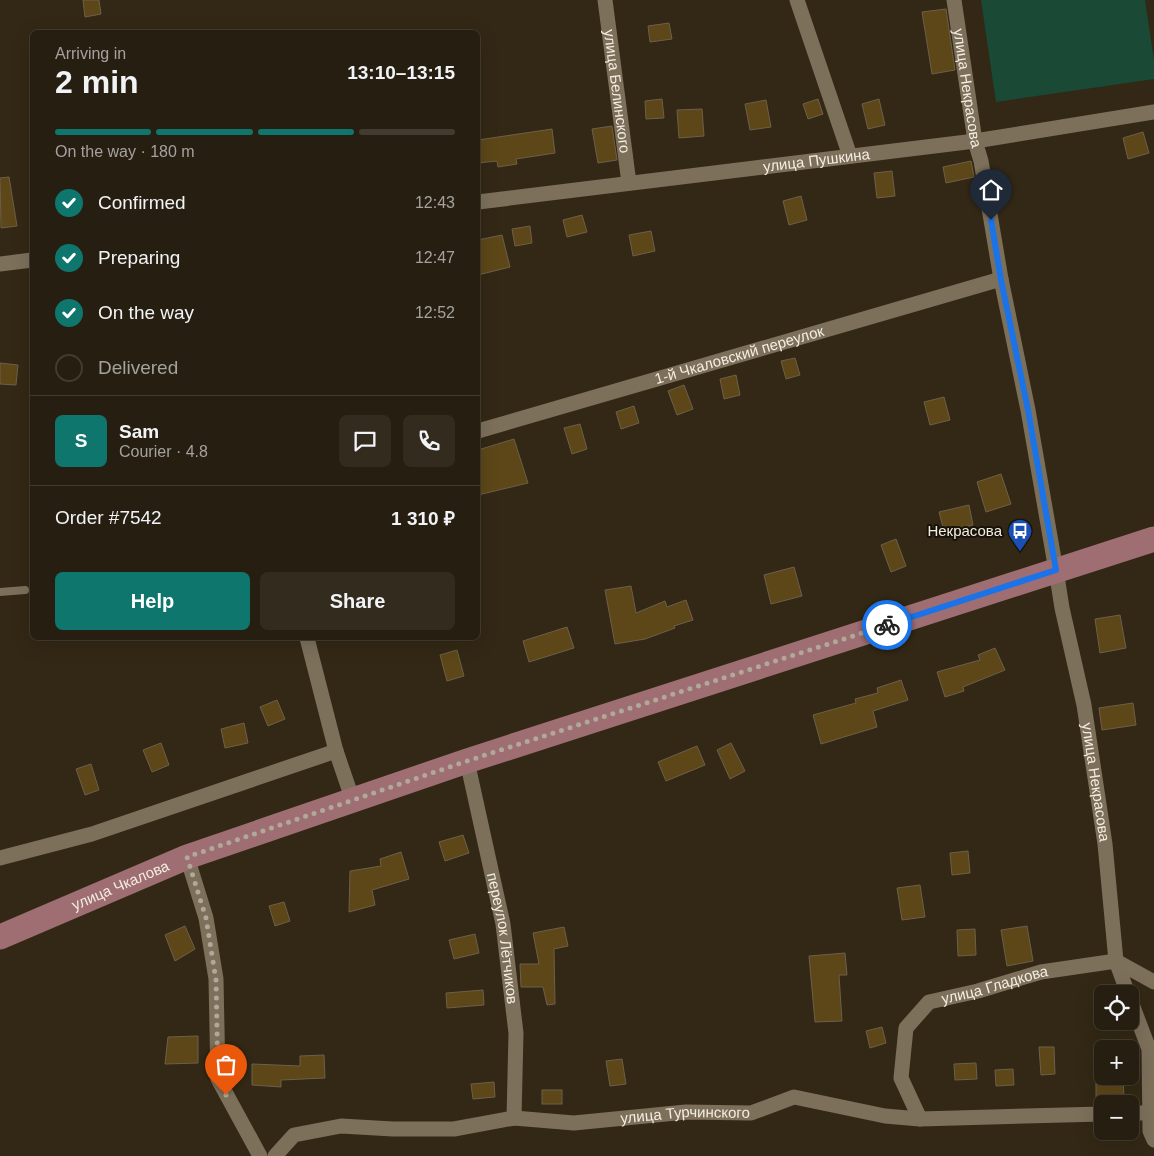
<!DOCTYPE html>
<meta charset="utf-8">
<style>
body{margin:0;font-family:Helvetica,sans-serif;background:#322b1e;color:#f1f3f6;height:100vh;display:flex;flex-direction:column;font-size:19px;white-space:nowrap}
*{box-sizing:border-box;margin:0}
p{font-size:16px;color:#a4a29f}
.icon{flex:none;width:28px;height:28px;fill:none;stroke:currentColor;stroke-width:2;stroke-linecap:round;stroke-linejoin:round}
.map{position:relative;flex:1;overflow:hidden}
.details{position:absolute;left:30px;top:30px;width:450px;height:610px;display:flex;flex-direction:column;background:#261e10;border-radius:8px;box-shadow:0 5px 20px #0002,0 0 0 1px #423c30}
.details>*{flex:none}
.buttons{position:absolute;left:1094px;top:985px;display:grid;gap:10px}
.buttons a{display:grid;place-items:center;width:45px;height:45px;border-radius:8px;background:#261e10;box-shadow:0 5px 20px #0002,0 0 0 1px #423c30;font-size:25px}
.pin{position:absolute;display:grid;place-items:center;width:42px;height:42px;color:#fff;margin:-51px -21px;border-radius:50% 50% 50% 0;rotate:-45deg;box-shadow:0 0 5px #0007}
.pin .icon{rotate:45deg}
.courier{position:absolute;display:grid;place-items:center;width:50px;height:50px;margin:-25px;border:4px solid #1a73e8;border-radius:50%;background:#fff;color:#222;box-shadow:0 1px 6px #0007}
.head em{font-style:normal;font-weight:800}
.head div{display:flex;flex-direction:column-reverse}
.head{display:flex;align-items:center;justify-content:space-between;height:85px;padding:0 25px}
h1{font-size:32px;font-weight:800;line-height:38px}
.bar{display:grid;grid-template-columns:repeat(4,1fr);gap:8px 5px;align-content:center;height:60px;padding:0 25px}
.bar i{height:6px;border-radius:4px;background:#423c30}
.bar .active{background:#0f766e}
.bar p{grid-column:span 4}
.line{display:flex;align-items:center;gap:12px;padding:0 25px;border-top:1px solid #423c30}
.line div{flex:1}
.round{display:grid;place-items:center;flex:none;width:52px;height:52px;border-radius:8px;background:#322b1e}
ol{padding:0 25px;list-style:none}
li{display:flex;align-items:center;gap:15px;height:55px}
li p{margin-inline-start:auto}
li .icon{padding:5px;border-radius:50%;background:#0f766e;color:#fff;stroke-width:4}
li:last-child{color:#a4a29f}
li i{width:28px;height:28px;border:2px solid #423c30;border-radius:50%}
.button{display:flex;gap:10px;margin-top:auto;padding:10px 25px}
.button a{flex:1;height:58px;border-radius:8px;background:#0f766e;color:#fff;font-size:20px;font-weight:800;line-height:58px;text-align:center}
.button a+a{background:#322b1e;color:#f1f3f6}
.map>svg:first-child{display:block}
</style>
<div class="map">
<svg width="1154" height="1156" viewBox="0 0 1154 1156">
<rect width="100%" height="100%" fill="#332815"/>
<polygon fill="#1a4936" points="981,0 1145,0 1154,60 1154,79 996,102"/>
<g fill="#5d4718" stroke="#6c604b">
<polygon points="83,0 99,0 101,14 85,17"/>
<polygon points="946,9 955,70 932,74 922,12"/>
<polygon points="669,23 672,39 650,42 648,26"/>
<polygon points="662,99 664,118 646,119 645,101"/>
<polygon points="818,99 823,114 808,119 803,104"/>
<polygon points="879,99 885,125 868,129 862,104"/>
<polygon points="766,100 771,127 750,130 745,104"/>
<polygon points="702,109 704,136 679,138 677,110"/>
<polygon points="612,126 617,160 598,163 592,129"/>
<polygon points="552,129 555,153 516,159 517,164 498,167 497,161 478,163 478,140"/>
<polygon points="1143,132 1149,153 1128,159 1123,138"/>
<polygon points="971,161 974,177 946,183 943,167"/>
<polygon points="892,171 895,196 877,198 874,173"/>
<polygon points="9,177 17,226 1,228 0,178"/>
<polygon points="801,196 807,220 789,225 783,201"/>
<polygon points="582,215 587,232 567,237 563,220"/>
<polygon points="530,226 532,243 515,246 512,229"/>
<polygon points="651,231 655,251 633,256 629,235"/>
<polygon points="502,235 510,267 478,275 478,240"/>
<polygon points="795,358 800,375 786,379 781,361"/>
<polygon points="0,363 18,365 16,385 0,384"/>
<polygon points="736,375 740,395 724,399 720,379"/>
<polygon points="684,385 693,409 677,415 668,391"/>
<polygon points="944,397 950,420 930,425 924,402"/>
<polygon points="634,406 639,423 621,429 616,412"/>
<polygon points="580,424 587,449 572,454 564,428"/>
<polygon points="514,439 528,483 478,495 478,450"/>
<polygon points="1001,474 1011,504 986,512 977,482"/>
<polygon points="969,505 973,525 944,531 939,512"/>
<polygon points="896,539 906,566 891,572 881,545"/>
<polygon points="794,567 802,596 771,604 764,575"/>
<polygon points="631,586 636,613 665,601 667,607 686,600 693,620 674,626 675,628 645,639 615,644 605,590"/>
<polygon points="1120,615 1126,648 1100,653 1095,619"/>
<polygon points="567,627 574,648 529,662 523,641"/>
<polygon points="995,648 1005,670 963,687 964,691 945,697 937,672 980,660 978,655"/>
<polygon points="457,650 464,676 447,681 440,655"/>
<polygon points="901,680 908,700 873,711 877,727 821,744 813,715 856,703 855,699 878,693 877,688"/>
<polygon points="277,700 285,719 268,726 260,707"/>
<polygon points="1133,703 1136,725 1102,730 1099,708"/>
<polygon points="244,723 248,743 225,748 221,729"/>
<polygon points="161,743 169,765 152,772 143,750"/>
<polygon points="731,743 745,771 730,779 717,750"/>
<polygon points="697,746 705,765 666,781 658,762"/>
<polygon points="91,764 99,790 85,795 76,769"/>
<polygon points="463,835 469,853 445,861 439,842"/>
<polygon points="968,851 970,873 952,875 950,853"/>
<polygon points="401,852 409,879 372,890 375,905 349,912 350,871 381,866 380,859"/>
<polygon points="920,885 925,917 902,920 897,888"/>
<polygon points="284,902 290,921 275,926 269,906"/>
<polygon points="185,926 195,949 175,961 165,935"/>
<polygon points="1027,926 1033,961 1007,966 1001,930"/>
<polygon points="564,927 568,946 554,949 555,1004 547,1005 543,987 521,987 520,964 539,964 533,933"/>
<polygon points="975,929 976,955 958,956 957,930"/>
<polygon points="475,934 479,953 454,959 449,940"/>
<polygon points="845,953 847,975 839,975 842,1021 815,1022 809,956"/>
<polygon points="483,990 484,1005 447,1008 446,993"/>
<polygon points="882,1027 886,1043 870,1048 866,1031"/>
<polygon points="198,1036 198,1063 165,1064 168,1037"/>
<polygon points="1039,1047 1054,1047 1055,1074 1041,1075"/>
<polygon points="324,1055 325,1078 281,1080 281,1087 252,1085 252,1064 300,1066 300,1056"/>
<polygon points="622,1059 626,1084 610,1086 606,1061"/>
<polygon points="976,1063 977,1079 955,1080 954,1064"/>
<polygon points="1013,1069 1014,1085 996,1086 995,1070"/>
<polygon points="1096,1076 1123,1076 1124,1098 1096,1099"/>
<polygon points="494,1082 495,1097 473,1099 471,1084"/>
<rect x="542" y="1090" width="20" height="14"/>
</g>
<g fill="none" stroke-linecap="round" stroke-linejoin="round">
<polyline stroke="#7c705b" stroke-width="8" points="0,592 25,590"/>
<g stroke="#7c705b" stroke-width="15">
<path id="s1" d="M605,0L629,183"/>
<polyline points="797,0 850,156"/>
<path id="s2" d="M954,0L975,141L981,161L1001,279L1028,410L1054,559"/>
<path id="s3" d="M478,202L975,141L1154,112"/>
<polyline points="0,264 32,260"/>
<path id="s4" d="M478,431L1001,279"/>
<path id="s5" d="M1056,570L1062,608L1084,705L1105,844L1116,961L1128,994"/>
<polyline points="307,638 336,751 349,789"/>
<path id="s6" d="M467,761L503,924L516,1033L514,1118"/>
<polyline points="187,857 206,918 216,979 218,1079 260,1156"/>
<polyline points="0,858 92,834 336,751"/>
<polyline points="1130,999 1149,1049 1150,1131 1154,1140"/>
<polyline points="1130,1113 1151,1113"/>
<path id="s7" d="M920,1119L901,1078L906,1028L929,1002L978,991L1041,972L1116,961L1154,982"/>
<path id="s8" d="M275,1156L294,1135L341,1126L393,1129H454L514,1118L574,1123L686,1112L751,1113L794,1097L885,1116L920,1119L1102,1114"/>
</g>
<path stroke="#9e6e73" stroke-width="25" id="s9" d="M0,937L187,857L467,761L1154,539"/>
</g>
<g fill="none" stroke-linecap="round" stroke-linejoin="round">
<polyline stroke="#b0a89a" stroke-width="5" stroke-dasharray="0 9" points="226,1095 218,1080 216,980 206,918 187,857 467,761 887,625"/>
<polyline stroke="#1a73e8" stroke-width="6" points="887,625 1056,570 1028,410 1001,280 991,220"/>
</g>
<defs>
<symbol id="bus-pin" viewBox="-11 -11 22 30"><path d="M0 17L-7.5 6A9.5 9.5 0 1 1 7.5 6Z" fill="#1a4fb4" stroke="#17120a"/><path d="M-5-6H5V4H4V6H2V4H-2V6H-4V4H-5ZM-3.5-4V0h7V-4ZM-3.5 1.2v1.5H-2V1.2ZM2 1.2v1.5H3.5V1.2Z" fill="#fff"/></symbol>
</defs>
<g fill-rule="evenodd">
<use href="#bus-pin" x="1006" y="517" width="28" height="38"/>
</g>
<g text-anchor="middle" stroke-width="4" stroke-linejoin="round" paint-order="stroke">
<g font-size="15" fill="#f4ede1" stroke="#17120a">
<text dy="5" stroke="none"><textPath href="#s2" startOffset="89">улица Некрасова</textPath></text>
<text dy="5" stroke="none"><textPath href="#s1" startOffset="92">улица Белинского</textPath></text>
<text dy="5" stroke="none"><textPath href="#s3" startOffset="341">улица Пушкина</textPath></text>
<text dy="5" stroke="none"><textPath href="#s4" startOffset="272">1-й Чкаловский переулок</textPath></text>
<text dy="5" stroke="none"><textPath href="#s5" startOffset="216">улица Некрасова</textPath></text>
<text dy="5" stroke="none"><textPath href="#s9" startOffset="131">улица Чкалова</textPath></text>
<text dy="5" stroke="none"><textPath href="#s6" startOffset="181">переулок Лётчиков</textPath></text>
<text dy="5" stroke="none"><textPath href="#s7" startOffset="198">улица Гладкова</textPath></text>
<text dy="5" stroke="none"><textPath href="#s8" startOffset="422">улица Турчинского</textPath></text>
</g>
<g font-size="15" fill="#f4ede1" stroke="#17120a" text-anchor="end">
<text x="1002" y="536">Некрасова</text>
</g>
</g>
</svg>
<div class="buttons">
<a><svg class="icon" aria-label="locate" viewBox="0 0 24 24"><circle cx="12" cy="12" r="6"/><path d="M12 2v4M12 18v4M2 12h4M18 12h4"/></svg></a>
<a>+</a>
<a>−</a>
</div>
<div class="pin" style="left:226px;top:1095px;background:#ea580c"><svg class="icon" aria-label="bag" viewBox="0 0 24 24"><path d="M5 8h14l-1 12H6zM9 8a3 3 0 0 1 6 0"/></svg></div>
<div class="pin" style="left:991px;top:220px;background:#1f2937"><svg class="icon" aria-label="home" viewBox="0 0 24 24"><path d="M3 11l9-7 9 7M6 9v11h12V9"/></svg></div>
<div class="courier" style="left:887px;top:625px"><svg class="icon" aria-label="bike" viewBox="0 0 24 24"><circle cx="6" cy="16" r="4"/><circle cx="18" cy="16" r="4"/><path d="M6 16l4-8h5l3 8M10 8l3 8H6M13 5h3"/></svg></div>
<section class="details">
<div class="head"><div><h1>2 min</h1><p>Arriving in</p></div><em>13:10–13:15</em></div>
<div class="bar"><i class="active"></i><i class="active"></i><i class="active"></i><i></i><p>On the way · 180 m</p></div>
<ol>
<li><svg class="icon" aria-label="check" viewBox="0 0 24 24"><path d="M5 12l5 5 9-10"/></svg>Confirmed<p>12:43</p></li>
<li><svg class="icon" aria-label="check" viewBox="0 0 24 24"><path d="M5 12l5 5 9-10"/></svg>Preparing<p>12:47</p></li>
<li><svg class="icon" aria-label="check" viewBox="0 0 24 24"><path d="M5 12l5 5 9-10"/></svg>On the way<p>12:52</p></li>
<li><i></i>Delivered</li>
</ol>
<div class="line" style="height:90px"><b class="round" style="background:#0f766e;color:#fff">S</b><div><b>Sam</b><p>Courier · 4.8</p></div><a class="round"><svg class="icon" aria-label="chat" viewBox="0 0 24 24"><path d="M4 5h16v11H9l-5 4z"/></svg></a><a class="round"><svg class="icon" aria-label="phone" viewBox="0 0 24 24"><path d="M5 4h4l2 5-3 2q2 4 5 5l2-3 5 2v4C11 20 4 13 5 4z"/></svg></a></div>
<div class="line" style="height:65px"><div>Order #7542</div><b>1 310 ₽</b></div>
<div class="button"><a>Help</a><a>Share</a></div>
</section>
</div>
